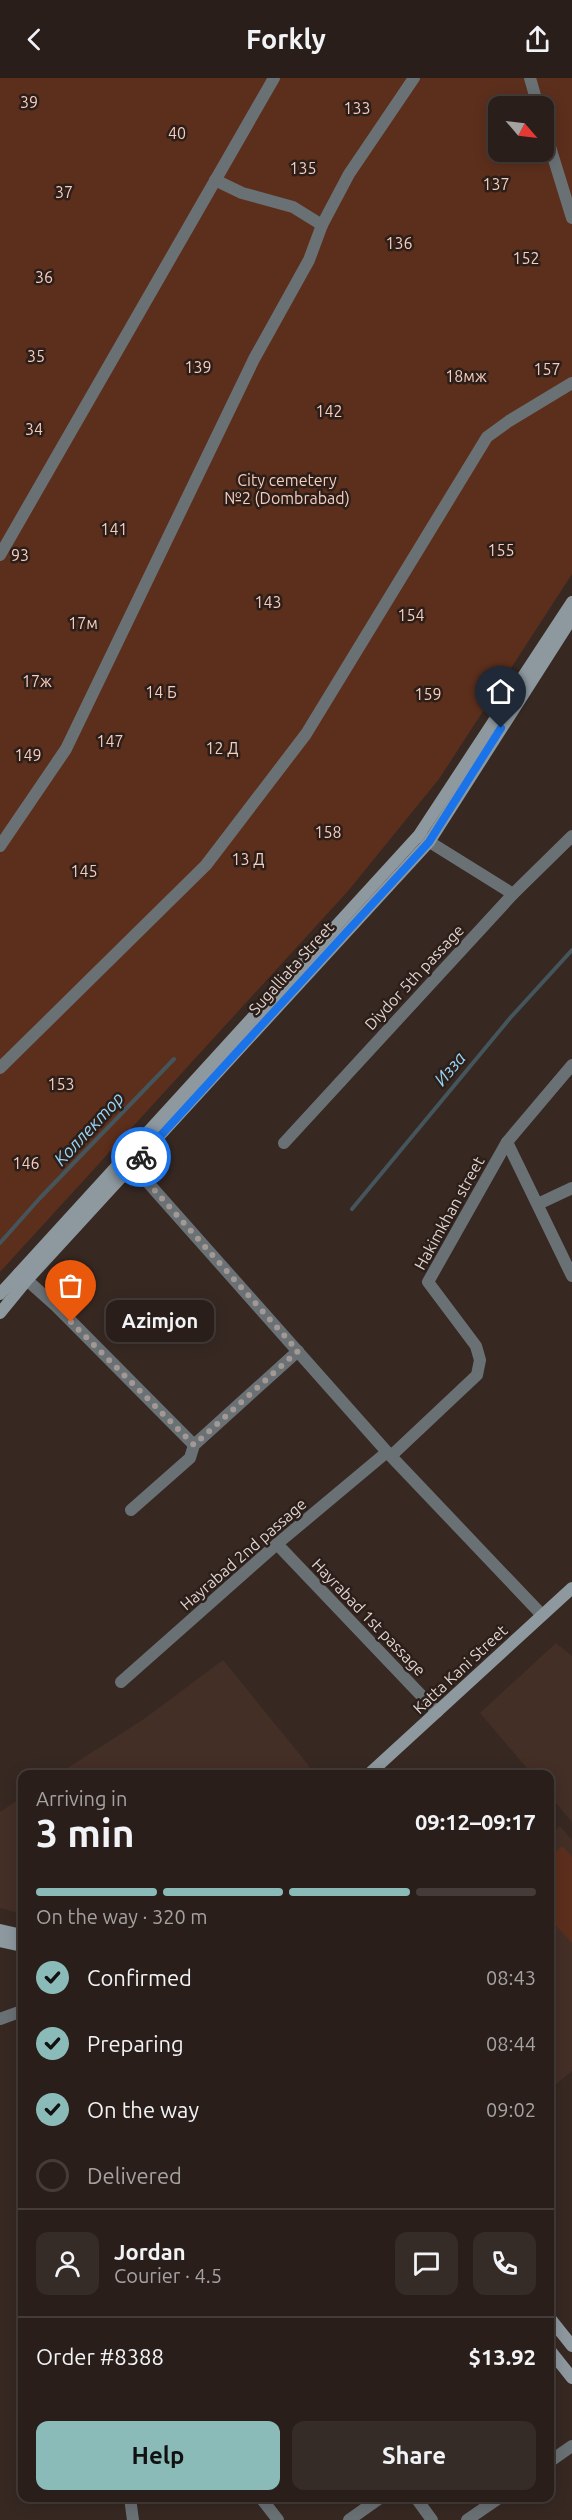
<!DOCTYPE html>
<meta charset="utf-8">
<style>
body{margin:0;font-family:Ubuntu,sans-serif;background:#352b27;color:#f1f3f6;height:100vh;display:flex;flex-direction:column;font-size:22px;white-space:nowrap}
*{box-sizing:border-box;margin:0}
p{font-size:20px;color:#a5a2a2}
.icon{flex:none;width:33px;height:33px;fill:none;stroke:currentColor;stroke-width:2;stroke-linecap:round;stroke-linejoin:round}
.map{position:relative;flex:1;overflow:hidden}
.drawer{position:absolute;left:18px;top:1692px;width:536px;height:732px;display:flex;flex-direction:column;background:#291e1a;border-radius:12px;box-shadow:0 3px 15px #0003,0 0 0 2px #453c39}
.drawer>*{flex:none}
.needle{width:39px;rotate:118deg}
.tools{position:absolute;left:488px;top:18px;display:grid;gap:12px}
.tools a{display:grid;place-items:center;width:66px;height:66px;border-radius:12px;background:#291e1a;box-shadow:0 3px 15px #0003,0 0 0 2px #453c39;font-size:30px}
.pin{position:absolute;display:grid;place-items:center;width:51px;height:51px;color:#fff;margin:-62px -26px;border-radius:50% 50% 50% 0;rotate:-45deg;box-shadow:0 0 6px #0007}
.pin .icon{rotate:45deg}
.courier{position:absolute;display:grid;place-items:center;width:60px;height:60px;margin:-30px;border:4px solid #1a73e8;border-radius:50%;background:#fff;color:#222;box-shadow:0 2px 8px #0007}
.bubble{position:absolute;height:42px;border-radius:12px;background:#291e1a;box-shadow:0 3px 15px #0003,0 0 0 2px #453c39;font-size:20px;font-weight:600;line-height:42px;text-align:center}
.head em{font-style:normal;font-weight:600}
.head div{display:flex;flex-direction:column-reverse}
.head{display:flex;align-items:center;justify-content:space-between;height:102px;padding:0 18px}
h1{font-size:39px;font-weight:600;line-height:45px}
.bar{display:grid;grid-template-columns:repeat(4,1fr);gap:9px 6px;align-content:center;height:72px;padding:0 18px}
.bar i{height:8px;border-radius:4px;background:#453c39}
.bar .current{background:#8bbbb9}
.bar p{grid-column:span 4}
.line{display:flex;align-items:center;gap:15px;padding:0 18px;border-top:2px solid #453c39}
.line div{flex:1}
.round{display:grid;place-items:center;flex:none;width:63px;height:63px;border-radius:12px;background:#352b27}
ol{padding:0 18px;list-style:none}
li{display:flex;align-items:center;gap:18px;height:66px}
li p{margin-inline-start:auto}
li .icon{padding:6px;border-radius:50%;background:#8bbbb9;color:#111;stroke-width:4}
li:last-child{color:#a5a2a2}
li i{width:33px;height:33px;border:3px solid #453c39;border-radius:50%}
.action{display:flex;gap:12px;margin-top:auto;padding:12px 18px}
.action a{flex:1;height:69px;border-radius:12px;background:#8bbbb9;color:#111;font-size:24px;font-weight:600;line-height:69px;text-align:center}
.action a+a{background:#352b27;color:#f1f3f6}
header{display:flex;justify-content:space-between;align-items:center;height:78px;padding:0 18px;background:#291e1a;font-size:27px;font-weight:600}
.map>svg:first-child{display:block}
</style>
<header><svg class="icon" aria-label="back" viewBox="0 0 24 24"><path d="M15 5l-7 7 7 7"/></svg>Forkly<svg class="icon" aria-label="share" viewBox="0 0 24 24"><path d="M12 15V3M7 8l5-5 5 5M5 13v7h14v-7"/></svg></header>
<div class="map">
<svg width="572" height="2442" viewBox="0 0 572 2442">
<rect width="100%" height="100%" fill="#372822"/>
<g fill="#442f27">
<polygon points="556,1565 572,1578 572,1744 549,1717 549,1696 532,1696 480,1635"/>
<polygon points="223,1582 310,1689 302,1696 58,1696 144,1641"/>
<polygon points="22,1719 22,1836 0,1830 0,1734"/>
<polygon points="560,1748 572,1762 572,1993 549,2012 549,1757"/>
</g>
<g fill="#5c2f1c" fill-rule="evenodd">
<path d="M0,0H572V496L439,701L348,813L0,1194ZM498,28H543V74H498Z"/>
<polygon points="562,1768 572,1779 572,1865 549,1840 549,1780"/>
</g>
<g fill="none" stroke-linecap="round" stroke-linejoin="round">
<g stroke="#45555c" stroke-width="4">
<polyline points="352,1131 511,939 572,872"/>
<polyline points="0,1165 40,1120 174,981"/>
</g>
<g stroke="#6a7175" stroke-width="12">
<polyline points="530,0 538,28"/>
<polyline points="543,46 572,140"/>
<polyline points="215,102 242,115 293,129 322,147"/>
<polyline points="0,477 274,0"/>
<polyline points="420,758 513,816"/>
<polyline points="0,768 66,671 254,281 309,182 322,147 349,96 414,0"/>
<polyline points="0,990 206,787 306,656 487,359 509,343 572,305"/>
<polyline points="507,1064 572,1198"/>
<polyline points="284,1065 513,816 572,758"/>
<polyline points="127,1081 387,1374 542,1537"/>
<polyline points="538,1126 572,1110"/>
<polyline points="19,1195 56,1228 194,1367"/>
<polyline points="391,1378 477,1297 480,1282 476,1268 428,1204 507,1064 572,987"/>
<polyline points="131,1432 190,1380 194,1367 298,1273"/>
<polyline points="277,1466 437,1634"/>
<polyline points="121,1604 277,1466 387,1374"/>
<polyline points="0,1941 22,1933"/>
<polyline points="549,2384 572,2368"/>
<polyline points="130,2420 133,2442"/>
<polyline points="261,2420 278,2442"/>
<polyline points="416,2420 432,2442"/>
<polyline points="349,2442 380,2420"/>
<polyline points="467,2442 499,2420"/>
</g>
<g stroke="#8d999f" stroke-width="12">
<polyline points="0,1216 419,757 572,524"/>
<polyline points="0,1235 27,1202 429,764 572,540"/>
<polyline points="369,1696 572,1510"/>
<polyline points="0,1852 22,1857"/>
<polyline points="0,1863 22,1868"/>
<polyline points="549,2239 572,2268"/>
<polyline points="549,2271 572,2300"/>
</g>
</g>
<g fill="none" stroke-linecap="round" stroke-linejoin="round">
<polyline stroke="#a49894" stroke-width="6" stroke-dasharray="0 10.8" points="71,1244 194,1367 298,1273 133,1088 141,1079"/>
<polyline stroke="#1a73e8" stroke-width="8" points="141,1079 429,764 501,650"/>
</g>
<g text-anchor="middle" stroke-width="5" stroke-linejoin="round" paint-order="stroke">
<g font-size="16" fill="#f7cdbd" stroke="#2c1e19">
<text x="29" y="30">39</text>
<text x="357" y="36">133</text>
<text x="177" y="61">40</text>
<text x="303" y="96">135</text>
<text x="496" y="112">137</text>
<text x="64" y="120">37</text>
<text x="399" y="171">136</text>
<text x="526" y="186">152</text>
<text x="44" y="205">36</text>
<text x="36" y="284">35</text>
<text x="198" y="295">139</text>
<text x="547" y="297">157</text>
<text x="466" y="304">18мж</text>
<text x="329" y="339">142</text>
<text x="34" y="357">34</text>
<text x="287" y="408">City cemetery<tspan x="287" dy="18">№2 (Dombrabad)</tspan></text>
<text x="114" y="457">141</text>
<text x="501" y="478">155</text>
<text x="20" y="483">93</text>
<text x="268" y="530">143</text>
<text x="411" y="543">154</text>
<text x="83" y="551">17м</text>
<text x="37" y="609">17ж</text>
<text x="161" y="620">14 Б</text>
<text x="428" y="622">159</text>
<text x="110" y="669">147</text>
<text x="222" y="676">12 Д</text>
<text x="28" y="683">149</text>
<text x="328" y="760">158</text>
<text x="248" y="787">13 Д</text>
<text x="84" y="799">145</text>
<text x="61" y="1012">153</text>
<text x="26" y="1091">146</text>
</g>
<g font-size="16" fill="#ded4d1" stroke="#2c1e19">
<text transform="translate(291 890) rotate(-48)" y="6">Sugalliata Street</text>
<text transform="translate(414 899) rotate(-47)" y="6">Diydor 5th passage</text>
<text transform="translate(449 1135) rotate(-61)" y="6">Hakimkhаn street</text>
<text transform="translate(243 1476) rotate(-41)" y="6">Hayrаbаd 2nd passage</text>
<text transform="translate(369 1539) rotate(46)" y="6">Hayrаbаd 1st passage</text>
<text transform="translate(460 1591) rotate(-43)" y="6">Katta Kani Street</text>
</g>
<g font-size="18" font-style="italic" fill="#96d5f6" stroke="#2c1e19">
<text transform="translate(450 991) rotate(-50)" y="6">Изза</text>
<text transform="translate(89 1051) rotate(-47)" y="6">Коллектор</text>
</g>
</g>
</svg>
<div class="tools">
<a><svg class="needle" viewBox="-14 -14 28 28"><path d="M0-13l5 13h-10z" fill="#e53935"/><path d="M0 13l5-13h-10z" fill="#a5a2a2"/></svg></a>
</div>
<div class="pin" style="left:71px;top:1244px;background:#ea580c"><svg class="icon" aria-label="bag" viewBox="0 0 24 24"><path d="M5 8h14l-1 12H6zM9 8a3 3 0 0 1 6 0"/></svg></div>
<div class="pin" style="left:501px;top:650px;background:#1f2937"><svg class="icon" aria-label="home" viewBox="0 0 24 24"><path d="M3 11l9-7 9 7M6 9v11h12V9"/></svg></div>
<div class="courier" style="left:141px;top:1079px"><svg class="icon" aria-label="bike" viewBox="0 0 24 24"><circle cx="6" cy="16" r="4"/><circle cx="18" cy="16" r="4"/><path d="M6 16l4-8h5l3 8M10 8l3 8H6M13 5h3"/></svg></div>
<div class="bubble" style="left:106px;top:1222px;width:108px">Azimjon</div>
<section class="drawer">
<div class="head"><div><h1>3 min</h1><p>Arriving in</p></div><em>09:12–09:17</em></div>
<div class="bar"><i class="current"></i><i class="current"></i><i class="current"></i><i></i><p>On the way · 320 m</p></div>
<ol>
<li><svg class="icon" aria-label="check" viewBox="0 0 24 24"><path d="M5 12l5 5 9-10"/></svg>Confirmed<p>08:43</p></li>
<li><svg class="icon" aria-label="check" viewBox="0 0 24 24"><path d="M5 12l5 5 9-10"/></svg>Preparing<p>08:44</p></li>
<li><svg class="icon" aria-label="check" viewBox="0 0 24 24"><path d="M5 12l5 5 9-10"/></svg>On the way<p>09:02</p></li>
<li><i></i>Delivered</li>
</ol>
<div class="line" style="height:108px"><a class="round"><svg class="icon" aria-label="person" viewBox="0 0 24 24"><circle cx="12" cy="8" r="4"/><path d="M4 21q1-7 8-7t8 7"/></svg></a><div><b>Jordan</b><p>Courier · 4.5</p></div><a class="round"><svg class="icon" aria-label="chat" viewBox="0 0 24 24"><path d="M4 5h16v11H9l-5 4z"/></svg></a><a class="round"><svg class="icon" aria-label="phone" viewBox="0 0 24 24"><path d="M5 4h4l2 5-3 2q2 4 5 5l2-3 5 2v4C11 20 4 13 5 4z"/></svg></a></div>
<div class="line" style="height:78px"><div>Order #8388</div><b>$13.92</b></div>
<div class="action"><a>Help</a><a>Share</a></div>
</section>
</div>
